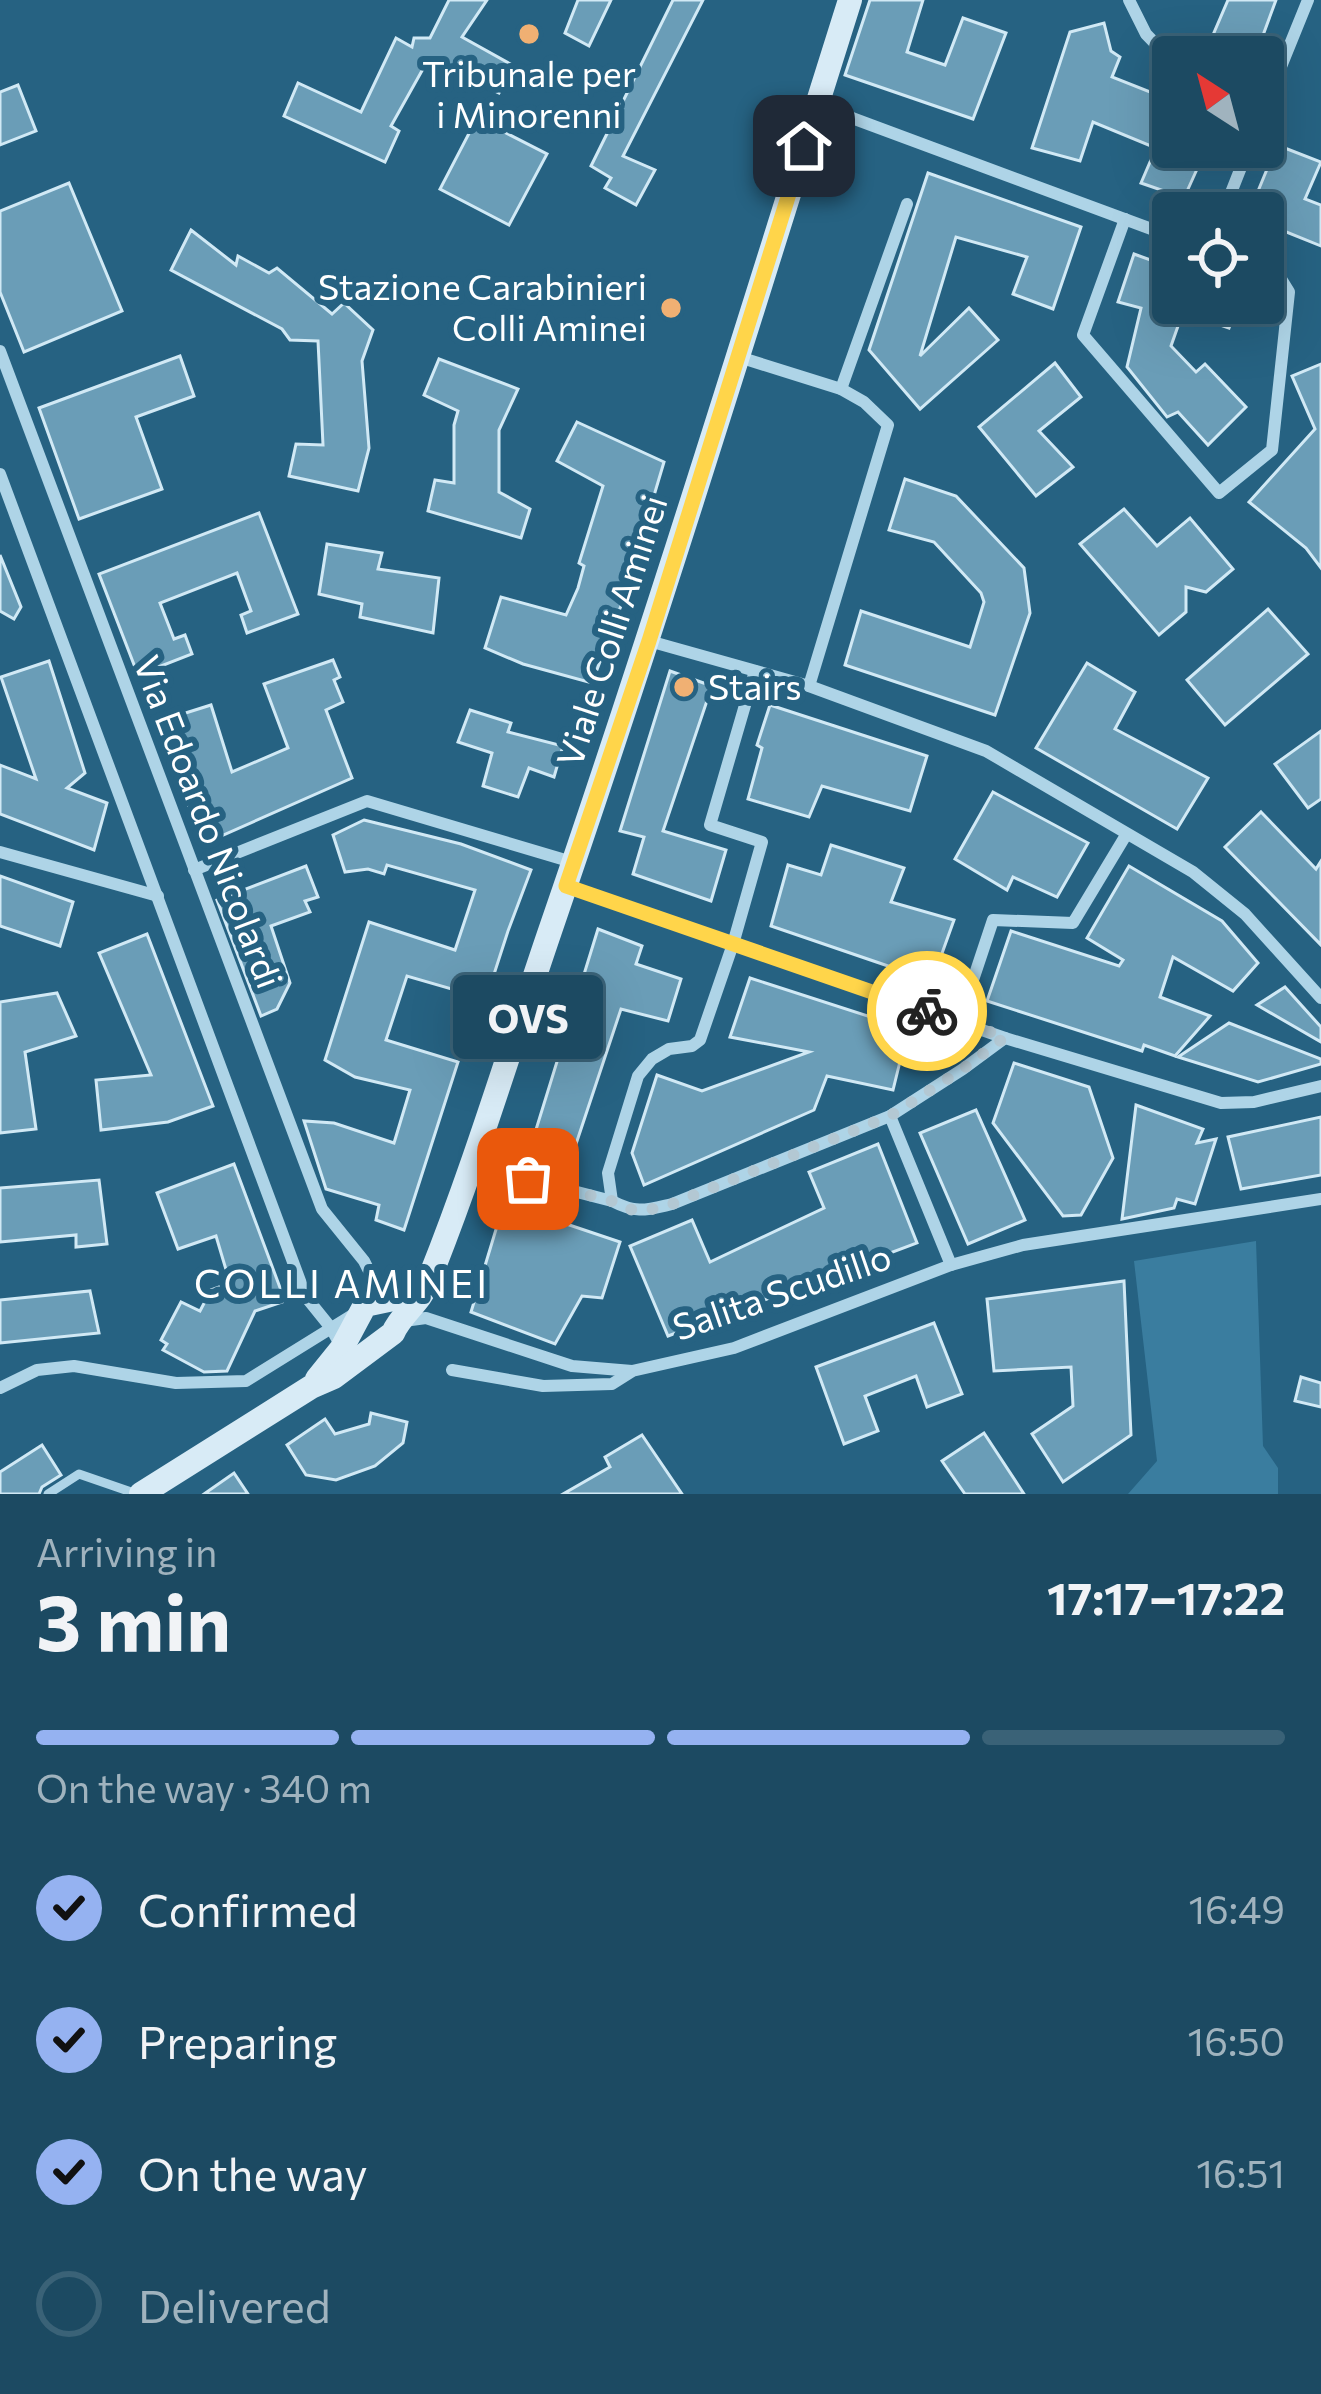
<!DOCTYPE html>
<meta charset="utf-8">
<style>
body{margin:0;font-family:Commissioner,sans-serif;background:#255168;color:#f1f3f6;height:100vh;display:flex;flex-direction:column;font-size:45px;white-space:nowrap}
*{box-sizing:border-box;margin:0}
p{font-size:39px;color:#a0b3be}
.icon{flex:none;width:66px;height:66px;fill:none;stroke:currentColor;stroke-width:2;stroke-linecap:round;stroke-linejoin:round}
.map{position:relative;height:1494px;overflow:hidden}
.details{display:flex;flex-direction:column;background:#1c4a62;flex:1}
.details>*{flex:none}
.needle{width:78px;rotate:324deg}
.controls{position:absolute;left:1152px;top:36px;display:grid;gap:24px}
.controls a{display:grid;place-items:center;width:132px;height:132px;border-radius:12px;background:#1c4a62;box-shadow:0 12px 48px #0002,0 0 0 3px #3a6277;font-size:60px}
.pin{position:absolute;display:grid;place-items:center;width:102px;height:102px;color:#fff;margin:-51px;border-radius:24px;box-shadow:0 6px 18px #0006}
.courier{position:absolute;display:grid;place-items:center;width:120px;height:120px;margin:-60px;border:9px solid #ffd54a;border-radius:50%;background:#fff;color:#222;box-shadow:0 3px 15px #0007}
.bubble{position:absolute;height:84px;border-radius:12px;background:#1c4a62;box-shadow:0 12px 48px #0002,0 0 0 3px #3a6277;font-size:39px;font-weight:700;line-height:84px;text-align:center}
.head em{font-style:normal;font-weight:700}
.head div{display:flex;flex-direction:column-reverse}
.head{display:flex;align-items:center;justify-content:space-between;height:204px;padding:0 36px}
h1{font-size:78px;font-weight:700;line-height:90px}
.bar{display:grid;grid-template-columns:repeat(4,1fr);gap:18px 12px;align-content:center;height:144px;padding:0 36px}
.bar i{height:15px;border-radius:9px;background:#3a6277}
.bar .on{background:#95b2f1}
.bar p{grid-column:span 4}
ol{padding:0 36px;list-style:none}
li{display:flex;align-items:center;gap:36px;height:132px}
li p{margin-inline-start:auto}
li .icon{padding:12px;border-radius:50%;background:#95b2f1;color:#111;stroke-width:4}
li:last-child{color:#a0b3be}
li i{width:66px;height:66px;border:6px solid #3a6277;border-radius:50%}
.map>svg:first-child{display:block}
</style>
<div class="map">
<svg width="1321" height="1494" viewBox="0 0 1321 1494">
<rect width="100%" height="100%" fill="#266282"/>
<polygon fill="#3a7d9f" points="1256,1241 1263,1446 1278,1468 1278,1494 1128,1494 1157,1461 1134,1261"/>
<g fill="#6a9db7" stroke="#d1e9f5" stroke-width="3">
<polygon points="449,0 487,0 462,37 514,66 499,93 428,60 391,126 399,131 385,162 284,116 298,83 361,112 396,38 412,47 414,38 430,38"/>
<polygon points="578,0 611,0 589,46 565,33"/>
<polygon points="673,0 703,0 623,156 655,170 636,205 605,188 611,178 591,166"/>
<polygon points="870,0 923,0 907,52 945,65 963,18 1006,33 973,119 845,75"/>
<polygon points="1228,0 1276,0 1255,57 1247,57 1210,42"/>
<polygon points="1104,23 1111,51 1120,57 1112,77 1173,101 1173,147 1207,147 1184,198 1141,183 1156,148 1093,122 1080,161 1032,148 1070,32"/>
<polygon points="18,85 36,131 0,145 0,92"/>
<polygon points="477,118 547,154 509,225 440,189"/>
<polygon points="1277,145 1321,162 1305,199 1321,205 1321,246 1279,229 1264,262 1263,213 1249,213"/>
<polygon points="928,173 1081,227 1053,309 1013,294 1027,257 956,237 920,356 969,308 998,340 920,409 869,350"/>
<polygon points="69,183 122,311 24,352 0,292 0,211"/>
<polygon points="191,230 236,265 238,256 269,273 277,268 332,314 344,303 373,330 362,361 369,448 358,491 289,476 296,444 323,445 318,341 290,340 282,329 171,270"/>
<polygon points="1134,254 1173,268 1173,303 1238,303 1229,328 1183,312 1171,346 1196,372 1205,364 1246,407 1208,445 1178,412 1167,417 1127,367 1141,308 1118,302"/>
<polygon points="180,356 194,396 136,417 162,489 79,519 39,408"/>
<polygon points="439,359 518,389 499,430 499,492 530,509 521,538 428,511 435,480 454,483 454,425 458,411 424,395"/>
<polygon points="1055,363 1081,397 1039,431 1073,467 1036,496 979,427"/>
<polygon points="1321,364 1321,568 1306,548 1249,502 1315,429 1292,376"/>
<polygon points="577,422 664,462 622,603 592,683 523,664 485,648 501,597 566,615 578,588 584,566 579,563 603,486 557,461"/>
<polygon points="905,479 956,496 1024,568 1030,613 995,715 845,665 861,611 970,647 984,602 981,593 934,542 889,530"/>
<polygon points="1124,509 1157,546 1190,518 1233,569 1206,592 1186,587 1186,612 1159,635 1080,544"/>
<polygon points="259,513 298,614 247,633 241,615 251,611 237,573 160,603 174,639 185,635 192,654 138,675 99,574"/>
<polygon points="327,544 382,553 378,569 439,578 433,633 360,617 362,604 319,594"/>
<polygon points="0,555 21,607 14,619 0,611"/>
<polygon points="1268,609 1308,654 1225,725 1187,680"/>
<polygon points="333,660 340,677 334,680 343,702 326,710 352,778 203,844 157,722 211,705 232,772 288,748 264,684"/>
<polygon points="49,661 85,773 67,788 107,803 94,850 0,814 0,765 36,779 1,677"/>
<polygon points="1087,663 1135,692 1115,729 1208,778 1177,829 1036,748"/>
<polygon points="670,671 712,686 663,831 726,850 711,901 633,874 644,837 620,831"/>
<polygon points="770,705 927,756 910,811 822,786 809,817 748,799 762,748 757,745"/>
<polygon points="470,710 511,723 508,732 563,746 554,777 529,768 518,797 483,786 492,753 458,742"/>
<polygon points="1321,731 1321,799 1308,808 1275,764"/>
<polygon points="993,792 1088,843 1057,897 1013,877 1007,890 955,859"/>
<polygon points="1261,812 1316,869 1321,861 1321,945 1225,847"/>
<polygon points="364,820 461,844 531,870 508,931 486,999 407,976 386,1040 458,1062 404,1230 376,1220 379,1205 326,1189 304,1121 334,1123 394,1143 410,1090 355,1077 325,1060 369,922 455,950 475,890 387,865 384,874 368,869 345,872 333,835"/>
<polygon points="831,845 904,868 891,902 954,920 932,981 771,926 788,865 821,875"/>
<polygon points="306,866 318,897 305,901 310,912 271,926 290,983 277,1009 261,1016 217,900"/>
<polygon points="1129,866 1222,921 1258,963 1233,991 1173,957 1160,997 1210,1016 1175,1056 1144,1045 1142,1051 987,1001 1011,931 1119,966 1123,960 1087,938"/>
<polygon points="0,876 73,902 60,946 0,926"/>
<polygon points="598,929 642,946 636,964 681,979 668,1021 621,1009 570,1162 530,1149"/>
<polygon points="147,934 213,1106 168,1122 101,1130 96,1080 151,1075 99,953"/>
<polygon points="750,978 908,1029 893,1090 827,1076 814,1110 644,1185 632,1153 657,1075 702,1091 809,1052 730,1037"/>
<polygon points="1285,987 1321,1027 1321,1042 1257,1005"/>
<polygon points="57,993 76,1036 25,1052 36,1129 0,1133 0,1002"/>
<polygon points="1229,1023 1321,1059 1321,1064 1258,1082 1178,1057"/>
<polygon points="1014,1063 1089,1087 1113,1158 1081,1215 1063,1216 993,1123"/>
<polygon points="1136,1105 1203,1129 1197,1143 1216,1139 1195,1204 1177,1199 1174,1208 1122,1219"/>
<polygon points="976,1110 1025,1220 968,1244 920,1133"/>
<polygon points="1321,1117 1321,1175 1241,1189 1228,1137"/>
<polygon points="878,1144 917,1243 668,1336 630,1246 692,1220 710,1262 824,1208 809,1172"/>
<polygon points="234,1164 285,1301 255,1311 227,1371 204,1372 163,1350 167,1344 161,1340 181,1302 200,1311 211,1290 230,1283 216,1236 178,1249 157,1193"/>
<polygon points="99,1180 107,1244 76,1247 76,1235 0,1242 0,1188"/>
<polygon points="504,1203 620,1242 602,1298 582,1296 555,1344 471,1312"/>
<polygon points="1124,1281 1131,1435 1063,1482 1032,1434 1073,1406 1071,1367 994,1371 987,1299"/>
<polygon points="90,1291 99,1333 0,1343 0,1300"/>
<polygon points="934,1323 962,1394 927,1407 916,1376 865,1396 878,1431 844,1444 816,1367"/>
<polygon points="1301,1377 1321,1383 1321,1407 1295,1401"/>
<polygon points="371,1413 407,1422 403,1443 375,1466 336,1480 306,1475 287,1445 325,1419 335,1434 369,1424"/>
<polygon points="984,1433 1024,1494 965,1494 942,1461"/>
<polygon points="642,1435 682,1494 563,1494 610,1467 605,1457"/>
<polygon points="42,1445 61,1475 42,1487 39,1494 0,1494 0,1472"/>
<polygon points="234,1473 248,1494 204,1494"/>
</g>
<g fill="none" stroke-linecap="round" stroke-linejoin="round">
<polyline stroke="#aed4e7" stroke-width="9" points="48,1494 79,1474 137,1494"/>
<g stroke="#aed4e7" stroke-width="12">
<polyline points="1129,0 1146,34 1173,62"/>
<polyline points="817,105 1173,237"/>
<polyline points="1263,111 1308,0"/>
<polyline points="1223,213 1249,147"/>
<polyline points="1125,219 1083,335 1219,493 1272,450 1289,292 1281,279 1263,272"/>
<polyline points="0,351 322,1209 364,1261 384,1301"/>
<polyline points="739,357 841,389 864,402 888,425 809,686"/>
<polyline points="841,389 907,204"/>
<polyline points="0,474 306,1297 331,1328 342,1348"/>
<polyline points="649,641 809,686 986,751 1193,872 1245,914 1321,998"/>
<polyline points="0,852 158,896"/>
<polyline points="194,870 367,801 572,862"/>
<polyline points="566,886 1005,1038 1221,1103 1254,1102 1321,1086"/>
<polyline points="959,1022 993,920 1073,923 1126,835"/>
<polyline points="890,1116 951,1265"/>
<path d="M472,1165L612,1201C637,1214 646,1210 672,1204L890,1116L963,1069L1005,1038"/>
<polyline points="612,1201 608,1173 638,1076 652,1059 669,1049 692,1046 700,1040 733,944 762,842 710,825 755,671"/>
<polyline points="404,1321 426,1318 572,1366 632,1371 734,1348 951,1265 1023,1245 1321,1199"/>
<polyline points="452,1370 543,1386 612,1384 631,1372"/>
<polyline points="0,1388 37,1370 74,1366 176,1383 246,1381 354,1314"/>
</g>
<g stroke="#d8ebf6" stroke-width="24">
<polyline points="317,1379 342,1348 365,1305 398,1298 427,1282"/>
<path d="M141,1494L311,1387L334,1377L393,1333C401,1314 420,1303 428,1282C474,1168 510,1048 550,931C656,623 752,311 850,0"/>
</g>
</g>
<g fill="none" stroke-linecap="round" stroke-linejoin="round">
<polyline stroke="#b3c8d3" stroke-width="12" stroke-dasharray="0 21.6" points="528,1179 612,1201 628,1209 644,1211 672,1204 890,1116 963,1069 1005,1037 927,1011"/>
<polyline stroke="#ffd54a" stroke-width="15" points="804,146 649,641 566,886 927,1011"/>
</g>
<g fill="#f0b073" stroke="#266282" stroke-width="4.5">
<circle cx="529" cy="34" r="12"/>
<circle cx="671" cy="308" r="12"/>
<circle cx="684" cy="687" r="12"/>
</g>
<g text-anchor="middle" stroke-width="12" stroke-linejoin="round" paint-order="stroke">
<g font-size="36" fill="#fff" stroke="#266282">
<text x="529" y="87">Tribunale per<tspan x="529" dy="41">i Minorenni</tspan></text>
<text x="647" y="300" text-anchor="end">Stazione Carabinieri<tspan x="647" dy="41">Colli Aminei</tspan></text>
<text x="708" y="700" text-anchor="start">Stairs</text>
</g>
<g font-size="36" fill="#fff" stroke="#266282">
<text transform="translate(612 631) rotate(-72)" y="13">Viale Colli Aminei</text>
<text transform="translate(208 822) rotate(69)" y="13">Via Edoardo Nicolardi</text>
<text transform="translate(782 1292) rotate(-19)" y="13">Salita Scudillo</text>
</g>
<g font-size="39" letter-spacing="3" fill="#fff" stroke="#266282">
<text x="342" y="1298">COLLI AMINEI</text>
</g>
</g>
</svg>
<div class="controls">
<a><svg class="needle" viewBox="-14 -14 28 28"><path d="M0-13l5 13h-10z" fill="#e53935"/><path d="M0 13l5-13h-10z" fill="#a0b3be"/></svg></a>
<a><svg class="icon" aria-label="locate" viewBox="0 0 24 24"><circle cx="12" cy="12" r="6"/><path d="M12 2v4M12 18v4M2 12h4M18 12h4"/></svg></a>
</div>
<div class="pin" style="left:528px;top:1179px;background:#ea580c"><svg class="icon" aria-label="bag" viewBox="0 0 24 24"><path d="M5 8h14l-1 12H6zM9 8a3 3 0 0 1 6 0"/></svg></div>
<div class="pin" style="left:804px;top:146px;background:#1f2937"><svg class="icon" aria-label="home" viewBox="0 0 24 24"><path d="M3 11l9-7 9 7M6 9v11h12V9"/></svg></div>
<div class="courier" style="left:927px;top:1011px"><svg class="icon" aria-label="bike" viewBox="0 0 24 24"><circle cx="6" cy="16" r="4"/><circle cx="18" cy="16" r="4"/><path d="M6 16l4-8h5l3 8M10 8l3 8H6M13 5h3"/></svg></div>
<div class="bubble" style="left:453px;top:975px;width:150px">OVS</div>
</div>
<section class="details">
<div class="head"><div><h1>3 min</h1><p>Arriving in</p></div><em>17:17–17:22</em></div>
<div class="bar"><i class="on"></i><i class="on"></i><i class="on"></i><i></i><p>On the way · 340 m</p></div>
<ol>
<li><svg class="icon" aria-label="check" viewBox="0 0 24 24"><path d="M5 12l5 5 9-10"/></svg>Confirmed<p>16:49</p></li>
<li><svg class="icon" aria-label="check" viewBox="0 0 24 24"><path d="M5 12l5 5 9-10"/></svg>Preparing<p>16:50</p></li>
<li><svg class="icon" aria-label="check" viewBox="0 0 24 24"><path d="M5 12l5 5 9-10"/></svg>On the way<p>16:51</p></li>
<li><i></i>Delivered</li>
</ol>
</section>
